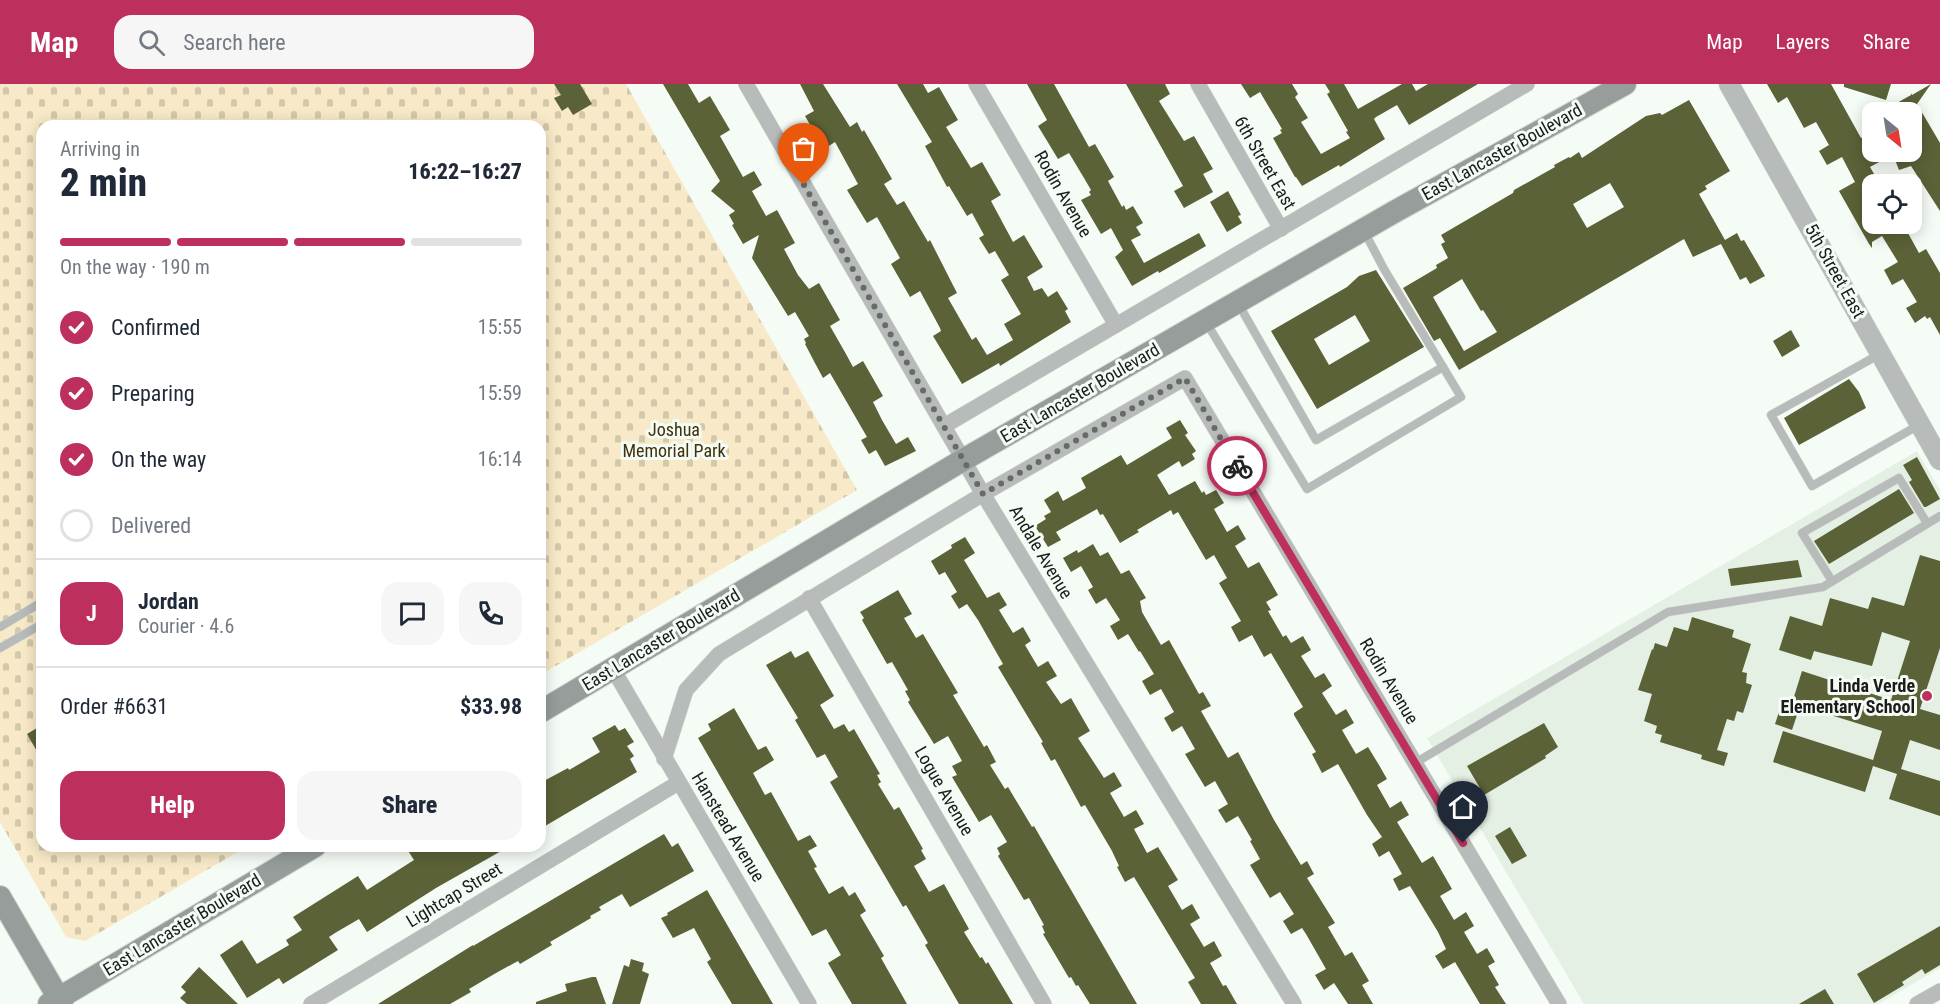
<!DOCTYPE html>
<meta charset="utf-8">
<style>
body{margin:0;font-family:"Roboto Condensed",sans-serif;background:#f6f6f7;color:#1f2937;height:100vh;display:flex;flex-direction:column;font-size:22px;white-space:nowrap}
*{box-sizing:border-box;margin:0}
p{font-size:20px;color:#747a83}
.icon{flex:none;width:33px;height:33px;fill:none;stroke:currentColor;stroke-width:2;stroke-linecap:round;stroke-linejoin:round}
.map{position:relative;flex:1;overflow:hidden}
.sheet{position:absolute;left:36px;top:36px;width:510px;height:732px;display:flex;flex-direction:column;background:#fff;border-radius:18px;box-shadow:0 3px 15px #0003}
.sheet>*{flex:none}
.needle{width:39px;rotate:150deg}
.controls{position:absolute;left:1862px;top:18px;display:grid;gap:12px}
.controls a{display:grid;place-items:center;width:60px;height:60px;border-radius:12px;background:#fff;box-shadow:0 3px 15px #0003;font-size:30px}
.pin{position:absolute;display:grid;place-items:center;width:51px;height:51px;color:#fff;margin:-62px -26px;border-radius:50% 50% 50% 0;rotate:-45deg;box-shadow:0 0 6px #0007}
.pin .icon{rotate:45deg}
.courier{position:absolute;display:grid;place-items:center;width:60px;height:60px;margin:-30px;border:4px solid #bd2f5d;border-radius:50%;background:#fff;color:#222;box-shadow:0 2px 8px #0007}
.head em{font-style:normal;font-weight:800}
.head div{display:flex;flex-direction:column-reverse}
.head{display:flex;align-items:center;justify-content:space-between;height:102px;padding:0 24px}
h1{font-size:39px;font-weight:800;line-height:45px}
.bar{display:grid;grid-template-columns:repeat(4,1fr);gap:9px 6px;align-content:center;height:72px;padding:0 24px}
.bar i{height:8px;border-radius:4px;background:#e0e1e3}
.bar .current{background:#bd2f5d}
.bar p{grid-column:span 4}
.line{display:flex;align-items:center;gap:15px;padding:0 24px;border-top:2px solid #e0e1e3}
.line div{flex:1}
.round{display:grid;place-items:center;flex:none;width:63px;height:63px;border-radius:18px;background:#f6f6f7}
ol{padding:0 24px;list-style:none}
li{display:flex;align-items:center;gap:18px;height:66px}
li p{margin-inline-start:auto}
li .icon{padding:6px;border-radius:50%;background:#bd2f5d;color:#fff;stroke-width:4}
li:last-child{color:#747a83}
li i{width:33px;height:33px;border:3px solid #e0e1e3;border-radius:50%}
.action{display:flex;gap:12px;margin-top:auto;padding:12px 24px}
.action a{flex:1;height:69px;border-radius:18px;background:#bd2f5d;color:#fff;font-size:24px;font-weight:800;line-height:69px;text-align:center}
.action a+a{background:#f6f6f7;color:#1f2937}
header{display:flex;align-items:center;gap:36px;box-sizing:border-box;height:84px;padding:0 30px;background:#bd2f5d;color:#fff}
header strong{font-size:28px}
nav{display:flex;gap:33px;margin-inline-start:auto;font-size:21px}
.search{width:420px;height:54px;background:#f6f6f7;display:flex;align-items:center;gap:15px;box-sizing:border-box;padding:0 21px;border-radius:18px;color:#747a83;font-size:22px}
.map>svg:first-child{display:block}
</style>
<header>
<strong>Map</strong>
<div class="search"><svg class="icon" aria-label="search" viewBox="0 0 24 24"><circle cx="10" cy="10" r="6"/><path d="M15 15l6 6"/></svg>Search here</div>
<nav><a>Map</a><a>Layers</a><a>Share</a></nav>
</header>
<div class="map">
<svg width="1940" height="920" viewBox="0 0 1940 920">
<defs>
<pattern id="cemetery-stones" width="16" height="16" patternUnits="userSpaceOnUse" patternTransform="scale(1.5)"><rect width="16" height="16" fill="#f8eac8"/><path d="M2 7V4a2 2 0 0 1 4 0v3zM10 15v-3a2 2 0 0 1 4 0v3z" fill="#d4c8ab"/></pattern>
</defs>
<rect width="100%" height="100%" fill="#f5fbf5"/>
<polygon fill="#e5f0e4" points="1917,367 1940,406 1940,884 1878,920 1584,920 1427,654"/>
<polygon fill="url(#cemetery-stones)" points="0,0 626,0 857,406 540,591 540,42 42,42 42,762 248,762 85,857 66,853 0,738"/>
<g fill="#5b6237" fill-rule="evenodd">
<polygon points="554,0 580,0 592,20 573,31 568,23 562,27 554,14 561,11"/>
<polygon points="663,0 688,0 699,19 710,12 730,46 720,52 743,93 754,87 762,101 752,107 766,132 777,126 795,159 784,165 798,191 809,205 819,199 840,236 830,242 846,270 853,283 863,277 883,312 873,318 882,336 896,360 908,353 916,367 885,382 876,366 869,370 861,356 867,353 830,289 823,294 816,281 805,260 806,259 804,255 809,252 795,228 788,232 752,174 759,151 743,160 732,141 734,140 729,131 735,127 711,107 720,97"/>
<polygon points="800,0 823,0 850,43 857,38 862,48 864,46 892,95 884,100 897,121 904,117 928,158 930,156 957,209 948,214 972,256 976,253 987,271 1013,256 1004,240 1021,230 1001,196 1009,191 995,167 989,170 979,154 984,151 972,129 967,132 949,102 947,103 925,62 932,58 897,0 923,0 928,9 939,3 958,36 946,43 971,84 982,78 1001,111 991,117 1013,158 1024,151 1043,183 1027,193 1034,207 1042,204 1048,213 1057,207 1068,225 1065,227 1071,238 1000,282 999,279 962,300 933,252 941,247 940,244 920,207 910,213 891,180 900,174 877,133 867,139 847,106 858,100 835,58 824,65 805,32 814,27"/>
<polygon points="1027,0 1054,0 1089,63 1095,60 1114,93 1108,97 1122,123 1124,121 1126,126 1133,122 1143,139 1136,143 1141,151 1131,156 1144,179 1199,149 1206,162 1159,189 1158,187 1132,202 1115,173 1123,166 1111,144 1101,150 1081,116 1091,111 1089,108 1091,106 1084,94 1069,69 1058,75 1038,42 1047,36"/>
<polygon points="1126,0 1165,0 1170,10 1159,17 1184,57 1194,52 1213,85 1203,90 1213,108 1184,124 1174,107 1183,102"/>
<polygon points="1241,0 1292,0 1298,10 1295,13 1308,34 1301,38 1321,70 1350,54 1346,48 1348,47 1327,10 1330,8 1325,0 1344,0 1358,25 1402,0 1412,0 1416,7 1428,0 1478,0 1409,41 1397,21 1376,33 1374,35 1385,55 1340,83 1339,81 1302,102 1296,93 1295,93 1273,54 1282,49 1280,46 1282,45 1260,8 1250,14"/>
<polygon points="1767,0 1831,0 1861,54 1866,51 1872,61 1872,68 1875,68 1881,77 1870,83 1880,100 1872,100 1872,140 1903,140 1919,169 1926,165 1940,189 1940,251 1930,233 1927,235 1925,232 1915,239 1906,224 1917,218 1903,195 1892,201 1884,186 1898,178 1882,152 1872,158 1872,164 1869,160 1839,107 1855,98 1842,73 1827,81 1819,67 1829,61 1816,38 1804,44 1787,13 1778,19"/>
<polygon points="1844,0 1891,0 1886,16 1844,3"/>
<polygon points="1931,0 1917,20 1940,59 1940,127 1911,82 1899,86 1892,68 1911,68 1911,28 1881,28 1911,11 1911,9 1912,11"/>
<path d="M1689,16L1730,87L1705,102L1707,105L1699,110L1725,156L1737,149L1741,157L1744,156L1765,192L1750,200L1746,193L1740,196L1721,160L1693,173L1684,155L1459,286L1440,254L1434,257L1403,204L1437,184L1436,181L1448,174L1441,160L1445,158L1441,151L1513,109L1514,106L1555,83L1554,81L1569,73L1570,74L1579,68L1582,74L1646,32L1660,29L1662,31ZM1610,99L1624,123L1587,144L1573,120ZM1462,195L1481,227L1483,226L1497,248L1464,267L1433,213Z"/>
<polygon points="1228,107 1241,131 1238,132 1242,139 1227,148 1210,118"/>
<path d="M1376,186L1424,263L1317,325L1271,247L1347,203L1359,192ZM1355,231L1370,257L1329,281L1314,255Z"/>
<polygon points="1791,246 1800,262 1782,273 1773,257"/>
<polygon points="1849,295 1859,308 1866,324 1799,361 1784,334"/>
<polygon points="1180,336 1188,349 1185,351 1196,367 1192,370 1195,375 1182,383 1179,377 1157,391 1169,411 1195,397 1202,409 1204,407 1206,411 1216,406 1224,419 1214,425 1227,448 1238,441 1246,455 1235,462 1248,484 1259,478 1278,511 1266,518 1271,526 1268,527 1283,553 1286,551 1291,559 1303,552 1311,566 1301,572 1315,594 1324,589 1332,602 1322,609 1336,631 1346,625 1354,639 1342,646 1356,670 1368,663 1379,681 1387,695 1377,701 1390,724 1401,717 1409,731 1397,738 1422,779 1433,772 1452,805 1440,812 1454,836 1466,828 1474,842 1464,848 1477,870 1487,864 1495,878 1488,882 1499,901 1495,903 1506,920 1480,920 1455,878 1443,885 1435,872 1446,865 1438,848 1410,802 1399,807 1393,795 1402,790 1389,767 1379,773 1372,760 1382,753 1367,731 1338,680 1322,689 1312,670 1316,668 1294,631 1294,629 1303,623 1271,569 1264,573 1252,551 1239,558 1231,543 1241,537 1219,499 1227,494 1214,471 1206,476 1178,428 1173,431 1171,426 1137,446 1139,448 1120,459 1103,430 1100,431 1097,425 1056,448 1061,456 1048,463 1035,442 1046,435 1044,432 1051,428 1044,416 1058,407 1063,417 1086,404 1081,394 1121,371 1127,381 1172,354 1166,344"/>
<polygon points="1917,373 1940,415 1926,423 1924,423 1909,398 1912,396 1903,381"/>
<polygon points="1899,405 1914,429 1829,480 1814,457"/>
<polygon points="965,453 975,469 964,476 987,514 999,508 1007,521 999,526 1013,549 1023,543 1031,557 1025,561 1038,583 1048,577 1057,592 1046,598 1061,620 1071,614 1090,647 1078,654 1104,694 1114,688 1122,702 1110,709 1124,733 1136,726 1144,740 1134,745 1147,769 1158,763 1178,796 1168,802 1182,826 1192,820 1200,834 1190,840 1204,863 1214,857 1222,872 1210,879 1223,902 1226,901 1237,920 1201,920 1188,898 1195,894 1134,793 1125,798 1117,783 1119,782 1112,767 1085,721 1081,723 1055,675 1051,677 1041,659 1043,658 998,583 1003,580 978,536 967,520 959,525 951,512 957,508 945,488 939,491 931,477 952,464 951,461"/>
<polygon points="1093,460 1100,472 1108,468 1121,490 1129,486 1146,514 1140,517 1142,528 1161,561 1169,556 1199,610 1203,608 1211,622 1201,627 1228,674 1238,668 1274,736 1301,781 1307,777 1314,790 1307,794 1335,839 1328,843 1345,872 1352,868 1369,897 1362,901 1373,920 1348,920 1334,899 1324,906 1315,891 1326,885 1306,850 1302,844 1291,850 1283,837 1294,830 1280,808 1270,814 1250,781 1260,775 1250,757 1252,756 1238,732 1226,739 1218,726 1228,720 1215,697 1205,703 1185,670 1195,665 1182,642 1172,648 1164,634 1174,628 1161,605 1150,611 1142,597 1154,590 1140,567 1139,568 1128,550 1118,556 1110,542 1120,536 1106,514 1096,520 1088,506 1093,503 1081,482 1071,488 1063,474 1077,466 1078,469"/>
<polygon points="1920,471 1940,477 1940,564 1920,625 1940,631 1940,666 1910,656 1901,685 1940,697 1940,732 1889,715 1897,690 1873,682 1865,708 1773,678 1783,647 1873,676 1882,647 1792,619 1802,587 1891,616 1910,557 1882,548 1872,582 1814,567 1811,576 1779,566 1790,532 1822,542 1830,514 1868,525 1872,513 1904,522"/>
<polygon points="1798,476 1802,493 1731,502 1728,485"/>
<polygon points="898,506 912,530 904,534 916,554 923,550 958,609 953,611 984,663 987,661 996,678 990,681 1005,705 1008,703 1032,743 1034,742 1137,920 1090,920 1078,901 1076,902 1071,893 1069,894 1043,850 1045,849 1042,842 1044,841 1029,814 1024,816 998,772 1000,770 997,764 1007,758 991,731 979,738 952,693 957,691 952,682 962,677 948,652 934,660 908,618 910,616 905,607 908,606 892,578 887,580 862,536 864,534 860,528"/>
<polygon points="1692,533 1734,546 1732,553 1751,560 1742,588 1747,589 1746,599 1752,601 1743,629 1737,627 1734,637 1727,635 1717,666 1728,669 1724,682 1701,675 1702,671 1660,658 1662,651 1655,649 1657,642 1644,637 1652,610 1638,606 1652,565 1653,566 1655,559 1667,563 1674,543 1688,547"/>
<polygon points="791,567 795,574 808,567 834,612 820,621 834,645 844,640 849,648 854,645 880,690 877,691 881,698 878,700 894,726 899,723 923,765 921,766 926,775 914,782 929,808 944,800 969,845 964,848 980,874 982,873 986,880 988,878 1013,920 959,920 925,861 928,859 906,821 903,823 830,698 838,693 825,670 817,674 795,636 798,634 766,581"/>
<polygon points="1782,619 1799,625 1792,646 1775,640"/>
<polygon points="734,624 758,666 766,662 774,676 753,689 765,711 771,708 798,757 810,751 817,762 808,767 817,783 814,784 829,810 843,802 849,812 855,808 866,827 860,831 884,872 881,874 907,920 852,920 839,898 828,879 841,871 826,845 812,852 698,654 711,646 708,640"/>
<polygon points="1544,639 1558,663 1545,672 1546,674 1484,711 1467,682"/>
<polygon points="42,641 42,676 27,650"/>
<polygon points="615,641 619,647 625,644 634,658 627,662 634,672 630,675 637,688 540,745 540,699 568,684 569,686 600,668 592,654"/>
<polygon points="1510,743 1527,772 1512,780 1495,752"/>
<polygon points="664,750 672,763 678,759 694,787 630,823 622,810 599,823 601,826 590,832 591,834 550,858 552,861 520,880 518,877 496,889 469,905 471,908 450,920 378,920 473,861 473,862"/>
<polygon points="405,762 510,762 436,804 367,848 359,835 335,849 329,853 338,866 283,900 279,894 247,914 220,871 242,856 257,880 289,861 286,856 302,846 293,833 358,792 367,806 414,776"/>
<polygon points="707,806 773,920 732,920 707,878 711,875 694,844 673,854 661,834 668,831 667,829"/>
<polygon points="1940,842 1940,881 1925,890 1922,885 1902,898 1904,901 1874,919 1857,890"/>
<polygon points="631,875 644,879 642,887 649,890 640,920 612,920 624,881 629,883"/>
<polygon points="199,883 238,920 187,920 180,914 186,908 181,903"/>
<polygon points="592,893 596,893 606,920 536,920 536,918 567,907 565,900"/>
<polygon points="1825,905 1834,920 1799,920"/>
</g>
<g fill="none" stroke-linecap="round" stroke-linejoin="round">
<defs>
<g id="service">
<polyline points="1239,221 1316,356 1443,283"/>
<polyline points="1206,238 1307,405 1461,313 1384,185 1364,147"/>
<polyline points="1880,270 1771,331 1812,402 1919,341"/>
<polyline points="1832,497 1802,449 1899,394 1927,439"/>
<polyline points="0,543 42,518"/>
<polyline points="0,564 42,540"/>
<polyline points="1415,679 1668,528 1823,503 1940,432"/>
</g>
<g id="minor">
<polyline points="746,0 983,410 1294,920"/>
<polyline points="976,0 1116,241"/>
<polyline points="1198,0 1281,145"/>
<polyline points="944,342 1527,0"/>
<polyline points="809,514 1044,920"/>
<polyline points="613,585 809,920"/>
<polyline points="664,675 686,606 719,570 983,410 1185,294 1559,920"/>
<polyline points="311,920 678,699"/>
<polyline points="1917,920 1940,907"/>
</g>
<polyline id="tertiary" points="1729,0 1940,376"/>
<g id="secondary">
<polyline points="540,628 963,376 1394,128 1625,0"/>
<polyline points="0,813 62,920"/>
<polyline points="49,920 315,762"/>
</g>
</defs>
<use href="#service" stroke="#d2d7d2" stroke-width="9"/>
<use href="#minor" stroke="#d2d7d2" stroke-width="16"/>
<use href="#tertiary" stroke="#d2d7d2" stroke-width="21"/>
<use href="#secondary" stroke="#d2d7d2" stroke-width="24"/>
<use href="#service" stroke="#b7bbb9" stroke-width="8"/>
<use href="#minor" stroke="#b7bbb9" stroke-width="15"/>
<use href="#tertiary" stroke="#b7bbb9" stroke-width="20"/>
<use href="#secondary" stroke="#979d9a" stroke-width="22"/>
</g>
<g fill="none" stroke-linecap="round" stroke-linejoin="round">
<polyline stroke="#676a67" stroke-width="6" stroke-dasharray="0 10.8" points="804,101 983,410 1185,294 1237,382"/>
<polyline stroke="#bd2f5d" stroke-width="8" points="1237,382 1463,759"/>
</g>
<circle fill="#bd2f5d" stroke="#f5fbf5" stroke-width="2" cx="1927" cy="612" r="6"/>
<g text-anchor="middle" stroke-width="6" stroke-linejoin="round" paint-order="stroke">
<g font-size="18" fill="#1a1c1a" stroke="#f5fbf5">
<text transform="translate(1502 68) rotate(-29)" y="6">East Lancaster Boulevard</text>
<text transform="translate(1265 79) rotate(60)" y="6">6th Street East</text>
<text transform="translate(1063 110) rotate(60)" y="6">Rodin Avenue</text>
<text transform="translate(1835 187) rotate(61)" y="6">5th Street East</text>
<text transform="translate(1080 309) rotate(-30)" y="6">East Lancaster Boulevard</text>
<text transform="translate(1041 468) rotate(59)" y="6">Andale Avenue</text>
<text transform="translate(661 556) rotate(-31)" y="6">East Lancaster Boulevard</text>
<text transform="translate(1389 597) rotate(59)" y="6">Rodin Avenue</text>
<text transform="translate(944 707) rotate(60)" y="6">Logue Avenue</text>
<text transform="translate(728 743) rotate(59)" y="6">Hanstead Avenue</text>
<text transform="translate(454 811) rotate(-31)" y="6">Lightcap Street</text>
<text transform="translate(182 841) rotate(-31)" y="6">East Lancaster Boulevard</text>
</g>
<g font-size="18" fill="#3e310b" stroke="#f5fbf5">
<text x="674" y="352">Joshua<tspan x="674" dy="21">Memorial Park</tspan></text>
</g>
<g font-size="18" font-weight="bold" fill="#1a1c1a" stroke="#f5fbf5" text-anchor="end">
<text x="1915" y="608">Linda Verde<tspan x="1915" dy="21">Elementary School</tspan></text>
</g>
</g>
</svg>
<div class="controls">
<a><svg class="needle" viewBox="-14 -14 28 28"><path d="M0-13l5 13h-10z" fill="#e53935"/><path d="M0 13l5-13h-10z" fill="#747a83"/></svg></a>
<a><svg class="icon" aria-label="locate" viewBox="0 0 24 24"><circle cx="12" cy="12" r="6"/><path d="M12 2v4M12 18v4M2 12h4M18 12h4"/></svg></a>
</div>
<div class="pin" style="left:804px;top:101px;background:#ea580c"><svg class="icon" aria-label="bag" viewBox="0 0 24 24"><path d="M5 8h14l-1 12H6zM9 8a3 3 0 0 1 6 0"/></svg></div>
<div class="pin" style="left:1463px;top:759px;background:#1f2937"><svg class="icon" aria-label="home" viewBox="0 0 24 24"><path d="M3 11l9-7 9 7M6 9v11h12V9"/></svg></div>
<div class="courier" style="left:1237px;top:382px"><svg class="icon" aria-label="bike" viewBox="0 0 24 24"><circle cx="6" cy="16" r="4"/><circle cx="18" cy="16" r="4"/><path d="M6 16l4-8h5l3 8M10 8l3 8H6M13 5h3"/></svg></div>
<section class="sheet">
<div class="head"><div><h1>2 min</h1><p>Arriving in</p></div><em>16:22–16:27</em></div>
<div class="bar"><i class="current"></i><i class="current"></i><i class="current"></i><i></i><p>On the way · 190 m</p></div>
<ol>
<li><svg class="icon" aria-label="check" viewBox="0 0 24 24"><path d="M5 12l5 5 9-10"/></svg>Confirmed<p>15:55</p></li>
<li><svg class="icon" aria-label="check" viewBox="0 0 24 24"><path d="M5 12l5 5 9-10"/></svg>Preparing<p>15:59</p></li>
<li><svg class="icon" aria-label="check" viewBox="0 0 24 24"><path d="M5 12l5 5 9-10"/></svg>On the way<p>16:14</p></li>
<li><i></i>Delivered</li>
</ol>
<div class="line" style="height:108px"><b class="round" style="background:#bd2f5d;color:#fff">J</b><div><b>Jordan</b><p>Courier · 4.6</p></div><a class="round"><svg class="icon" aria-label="chat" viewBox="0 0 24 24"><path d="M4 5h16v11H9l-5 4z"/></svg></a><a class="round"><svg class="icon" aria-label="phone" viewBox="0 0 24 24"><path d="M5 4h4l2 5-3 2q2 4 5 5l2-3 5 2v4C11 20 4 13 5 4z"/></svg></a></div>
<div class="line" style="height:78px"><div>Order #6631</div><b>$33.98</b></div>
<div class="action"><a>Help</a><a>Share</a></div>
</section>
</div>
